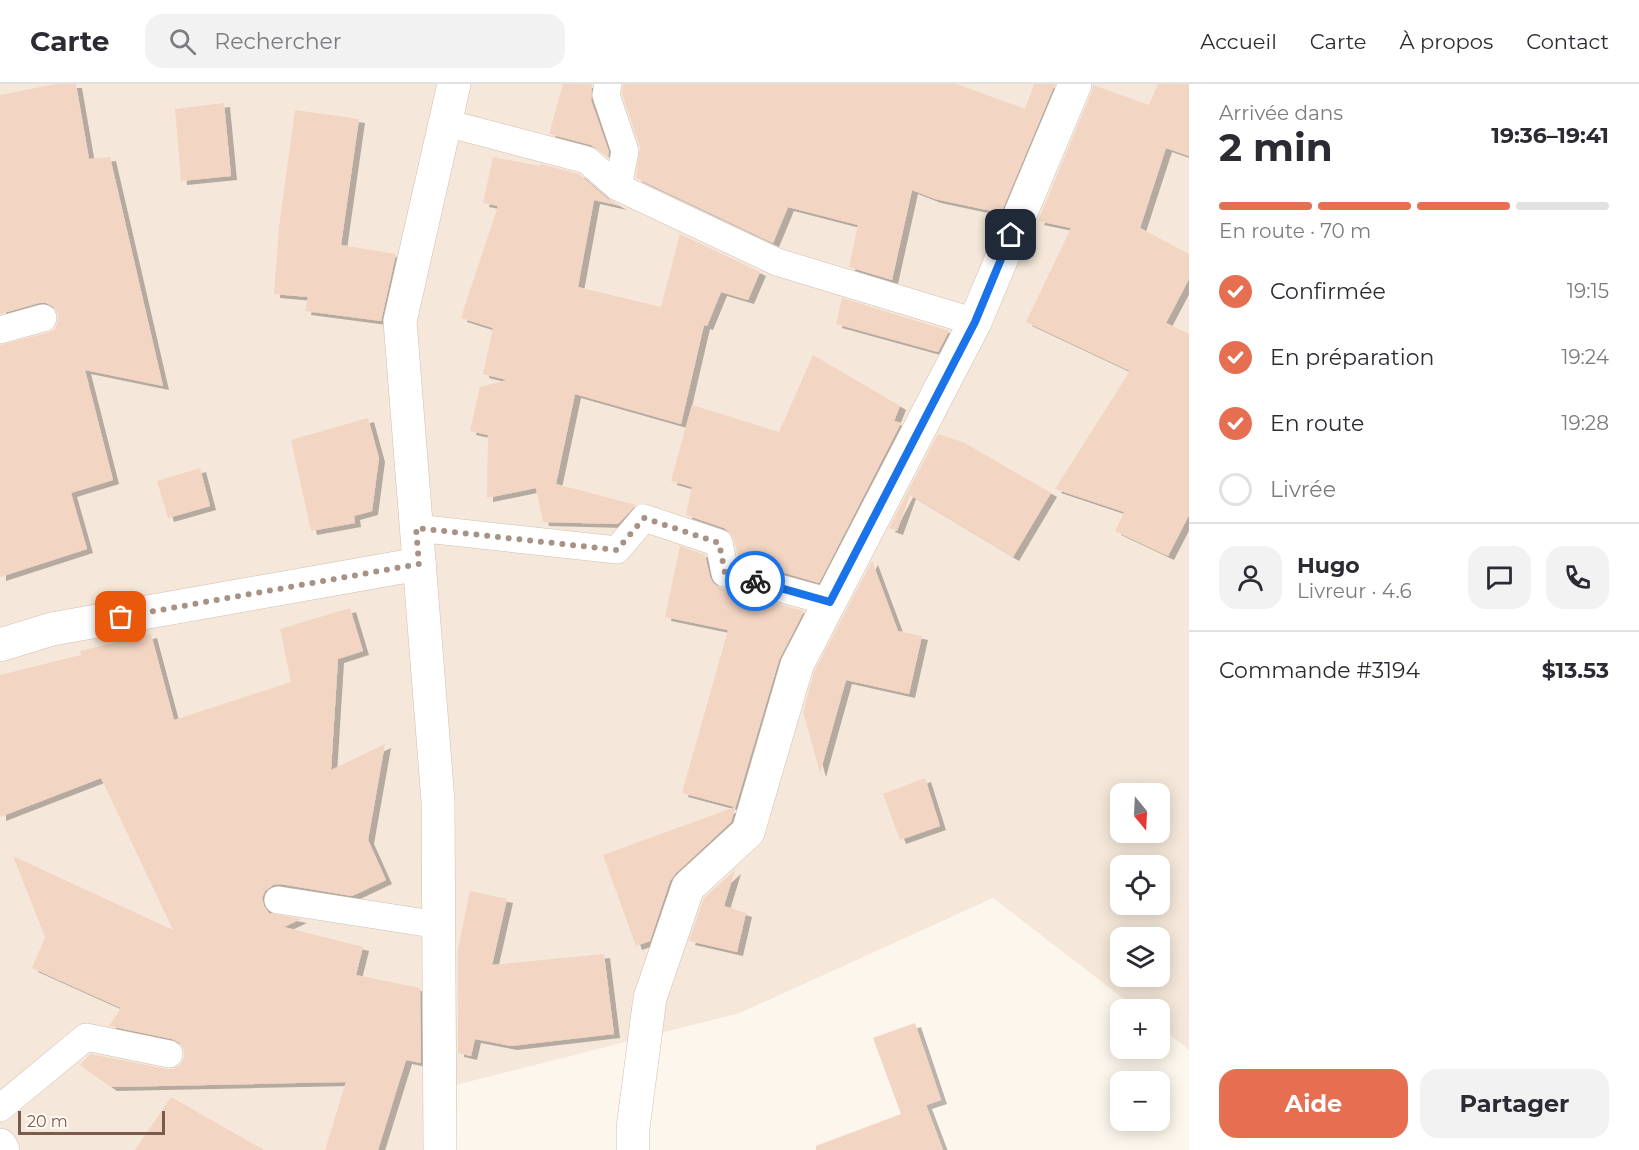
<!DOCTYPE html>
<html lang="fr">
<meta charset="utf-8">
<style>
body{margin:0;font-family:Montserrat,sans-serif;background:#f2f2f3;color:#2b2b33;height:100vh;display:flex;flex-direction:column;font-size:22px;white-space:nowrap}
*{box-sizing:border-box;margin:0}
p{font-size:20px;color:#7c7c81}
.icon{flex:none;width:33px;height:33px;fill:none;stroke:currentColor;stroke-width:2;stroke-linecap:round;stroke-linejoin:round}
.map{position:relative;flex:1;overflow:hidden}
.drawer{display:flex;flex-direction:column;background:#fff;width:450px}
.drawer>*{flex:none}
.needle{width:39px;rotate:162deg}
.tools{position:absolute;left:1110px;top:699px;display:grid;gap:12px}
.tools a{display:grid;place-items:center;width:60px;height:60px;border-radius:12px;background:#fff;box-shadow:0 3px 15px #0003;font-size:30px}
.scale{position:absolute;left:18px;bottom:15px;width:147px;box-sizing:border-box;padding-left:6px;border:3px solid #7a5c4d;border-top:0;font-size:16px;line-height:21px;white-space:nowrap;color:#7a5c4d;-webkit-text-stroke:4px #fffaf3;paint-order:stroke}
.pin{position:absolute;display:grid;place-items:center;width:51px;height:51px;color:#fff;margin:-26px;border-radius:12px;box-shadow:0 3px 9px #0006}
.courier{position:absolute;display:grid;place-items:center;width:60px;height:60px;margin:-30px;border:4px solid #1a73e8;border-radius:50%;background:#fff;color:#222;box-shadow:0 2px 8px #0007}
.head em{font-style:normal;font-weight:700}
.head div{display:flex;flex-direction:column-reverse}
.head{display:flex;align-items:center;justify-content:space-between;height:102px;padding:0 30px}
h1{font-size:39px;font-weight:700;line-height:45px}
.bar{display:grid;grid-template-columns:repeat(4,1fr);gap:9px 6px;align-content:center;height:72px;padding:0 30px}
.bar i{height:8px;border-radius:4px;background:#e1e1e2}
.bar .current{background:#e76f51}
.bar p{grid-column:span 4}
.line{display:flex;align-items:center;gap:15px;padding:0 30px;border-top:2px solid #e1e1e2}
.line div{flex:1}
.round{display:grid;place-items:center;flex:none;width:63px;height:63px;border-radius:18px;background:#f2f2f3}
ol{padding:0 30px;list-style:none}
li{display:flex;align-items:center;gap:18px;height:66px}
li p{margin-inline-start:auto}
li .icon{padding:6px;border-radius:50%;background:#e76f51;color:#fff;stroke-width:4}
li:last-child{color:#7c7c81}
li i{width:33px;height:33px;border:3px solid #e1e1e2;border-radius:50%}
.primary-button{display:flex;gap:12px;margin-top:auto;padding:12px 30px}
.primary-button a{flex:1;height:69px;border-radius:18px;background:#e76f51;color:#fff;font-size:24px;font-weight:700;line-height:69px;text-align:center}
.primary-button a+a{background:#f2f2f3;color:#2b2b33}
header{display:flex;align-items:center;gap:36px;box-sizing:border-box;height:84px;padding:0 30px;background:#fff;border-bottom:2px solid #e1e1e2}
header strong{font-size:28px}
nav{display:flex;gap:33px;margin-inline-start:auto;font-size:21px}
.search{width:420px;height:54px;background:#f2f2f3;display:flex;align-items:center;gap:15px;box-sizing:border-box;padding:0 21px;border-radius:18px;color:#7c7c81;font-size:22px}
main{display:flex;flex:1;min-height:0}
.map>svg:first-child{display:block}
</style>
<header>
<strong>Carte</strong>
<div class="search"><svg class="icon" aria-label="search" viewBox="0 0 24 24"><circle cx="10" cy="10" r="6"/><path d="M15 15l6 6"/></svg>Rechercher</div>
<nav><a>Accueil</a><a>Carte</a><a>À propos</a><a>Contact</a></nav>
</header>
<main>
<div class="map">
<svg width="1189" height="1066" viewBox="0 0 1189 1066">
<defs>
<filter id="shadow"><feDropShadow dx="6" dy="4" stdDeviation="0" flood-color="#0004"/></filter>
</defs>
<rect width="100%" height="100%" fill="#fdf6ec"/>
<path fill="#f5e8da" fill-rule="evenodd" d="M0,0H1189V966L1160,943V926L1137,925L993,814L740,929L448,1003L444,1066H0ZM1120,710H1160V748H1120ZM1120,782H1160V820H1120ZM1120,854H1160V892H1120Z"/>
<g fill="#f3d5c3" filter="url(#shadow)">
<polygon points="56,0 76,0 89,75 110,73 163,302 85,286 113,396 71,409 87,465 0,493 0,261 47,249 55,245 58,237 58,230 54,223 46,219 39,219 0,230 0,11"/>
<polygon points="563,0 592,0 591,16 609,68 608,73 591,61 549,50"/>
<polygon points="623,0 957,0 1025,25 1034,0 1055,0 1001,129 935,115 912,106 892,196 849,183 858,141 788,123 773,159 636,94 640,63 622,10"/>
<polygon points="1158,0 1189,0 1189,72 1166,64 1140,144 1189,170 1189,195 1166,239 1189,250 1189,431 1168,472 1115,447 1124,428 1055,405 1130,287 1026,238 1071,144 1038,137 1092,7 1093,1 1149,21"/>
<polygon points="224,19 231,92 181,97 175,25"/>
<polygon points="295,26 359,35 341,161 396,170 381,237 305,227 308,213 274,210 279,143"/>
<polygon points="493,73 540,82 541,80 579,90 608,115 621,122 594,116 578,203 661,223 680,150 760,188 748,216 721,208 707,242 704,241 681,340 575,310 556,400 636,421 618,440 543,438 536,404 487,414 488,351 470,347 480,303 507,296 483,290 493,244 461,234 498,122 483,119"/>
<polygon points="842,214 949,247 938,268 836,240"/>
<polygon points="813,271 900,322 894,337 901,339 819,499 739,476 734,456 730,448 724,444 686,431 692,403 671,397 692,321 779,348"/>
<polygon points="368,334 379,374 372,427 354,432 355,439 311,447 291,356"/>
<polygon points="938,350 963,358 1051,409 1013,473 910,411 897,447 889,444"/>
<polygon points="200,384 210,422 168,434 157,397"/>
<polygon points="680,462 705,471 710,493 713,499 720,504 804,527 779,576 731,738 675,790 670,797 650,857 636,862 603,771 735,723 682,709 728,546 665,533"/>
<polygon points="872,477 898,547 922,552 909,610 846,596 820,689 803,628 814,588"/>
<polygon points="350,524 363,567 338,575 331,686 385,660 368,756 386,796 352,812 280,800 273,801 265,807 262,814 264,822 269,829 301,835 284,843 363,863 356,891 420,904 421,979 406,976 378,1066 325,1066 346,998 111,1003 80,981 90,970 166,985 173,985 181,980 184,974 184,966 180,959 172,955 109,942 121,924 32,884 45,853 13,772 173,846 101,694 0,733 0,591 81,571 80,567 151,550 174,636 291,598 280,545"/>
<polygon points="925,694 940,742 900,756 883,710"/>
<polygon points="735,786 724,822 746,829 737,868 689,857 704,814"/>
<polygon points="470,807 507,815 492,881 604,870 614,950 511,962 475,955 471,972 458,969 458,865"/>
<polygon points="915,939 941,1016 926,1021 943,1066 816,1066 816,1062 901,1030 873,954"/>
<polygon points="171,1013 264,1066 135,1066"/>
</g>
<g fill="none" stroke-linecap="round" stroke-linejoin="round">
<defs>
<g id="service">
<polyline points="608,0 606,11 625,67 618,103"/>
<polyline points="446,39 587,76 618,103 777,178 975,238"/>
<polyline points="0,246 43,234"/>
<polyline points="416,444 617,466 644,434 719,459 725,489 830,518"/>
<polyline points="278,816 439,841"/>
<polyline points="0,1024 86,953 169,970"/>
</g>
<g id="minor">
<polyline points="0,561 52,545 419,480"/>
<polyline points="0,1061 3,1066"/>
<polyline points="633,1066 633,1044 650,914 688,803 748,748 797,581 975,238 1075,0"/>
</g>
<polyline id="tertiary" points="440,1066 438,717 400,237 454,0"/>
</defs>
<use href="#service" stroke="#d1beb0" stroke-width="28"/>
<use href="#minor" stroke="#d1beb0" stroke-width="34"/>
<use href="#tertiary" stroke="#d1beb0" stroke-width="34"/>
<use href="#service" stroke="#fff" stroke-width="27"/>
<use href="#minor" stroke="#fff" stroke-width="33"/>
<use href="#tertiary" stroke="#fff" stroke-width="33"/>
</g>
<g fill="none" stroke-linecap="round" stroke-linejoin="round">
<polyline stroke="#a89285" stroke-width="6" stroke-dasharray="0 10.8" points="121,533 419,480 416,444 617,466 644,434 719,459 725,489 755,497"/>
<polyline stroke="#1a73e8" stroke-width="8" points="755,497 830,518 975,238 1011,151"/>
</g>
</svg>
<div class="tools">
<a><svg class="needle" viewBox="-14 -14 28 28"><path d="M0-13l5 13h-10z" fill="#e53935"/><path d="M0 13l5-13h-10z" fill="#7c7c81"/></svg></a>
<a><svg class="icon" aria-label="locate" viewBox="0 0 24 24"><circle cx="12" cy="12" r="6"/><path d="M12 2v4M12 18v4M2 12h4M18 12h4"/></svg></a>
<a><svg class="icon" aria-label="layers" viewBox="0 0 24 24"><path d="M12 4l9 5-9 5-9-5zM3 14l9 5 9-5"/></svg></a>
<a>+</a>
<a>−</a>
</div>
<div class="scale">20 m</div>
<div class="pin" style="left:121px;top:533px;background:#ea580c"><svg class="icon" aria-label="bag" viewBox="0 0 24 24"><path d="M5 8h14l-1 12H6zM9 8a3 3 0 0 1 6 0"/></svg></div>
<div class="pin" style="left:1011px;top:151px;background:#1f2937"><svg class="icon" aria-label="home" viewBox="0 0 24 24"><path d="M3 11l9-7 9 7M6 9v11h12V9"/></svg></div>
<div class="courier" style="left:755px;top:497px"><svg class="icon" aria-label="bike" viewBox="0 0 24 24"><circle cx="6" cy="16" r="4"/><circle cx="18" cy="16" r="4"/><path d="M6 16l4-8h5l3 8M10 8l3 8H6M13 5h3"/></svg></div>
</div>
<section class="drawer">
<div class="head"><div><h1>2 min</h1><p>Arrivée dans</p></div><em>19:36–19:41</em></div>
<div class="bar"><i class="current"></i><i class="current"></i><i class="current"></i><i></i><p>En route · 70 m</p></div>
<ol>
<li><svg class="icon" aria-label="check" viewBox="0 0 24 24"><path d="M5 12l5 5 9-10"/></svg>Confirmée<p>19:15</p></li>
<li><svg class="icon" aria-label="check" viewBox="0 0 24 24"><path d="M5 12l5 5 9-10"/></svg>En préparation<p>19:24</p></li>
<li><svg class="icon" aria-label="check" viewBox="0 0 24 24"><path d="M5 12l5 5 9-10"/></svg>En route<p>19:28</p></li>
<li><i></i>Livrée</li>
</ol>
<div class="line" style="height:108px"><a class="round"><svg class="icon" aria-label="person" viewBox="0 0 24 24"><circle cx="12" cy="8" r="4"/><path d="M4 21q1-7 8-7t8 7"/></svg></a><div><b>Hugo</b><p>Livreur · 4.6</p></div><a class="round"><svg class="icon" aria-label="chat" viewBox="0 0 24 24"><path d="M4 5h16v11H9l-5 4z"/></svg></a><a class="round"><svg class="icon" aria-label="phone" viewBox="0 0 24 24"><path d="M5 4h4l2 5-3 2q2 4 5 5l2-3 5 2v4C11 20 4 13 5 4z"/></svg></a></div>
<div class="line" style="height:78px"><div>Commande #3194</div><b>$13.53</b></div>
<div class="primary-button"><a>Aide</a><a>Partager</a></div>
</section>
</main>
